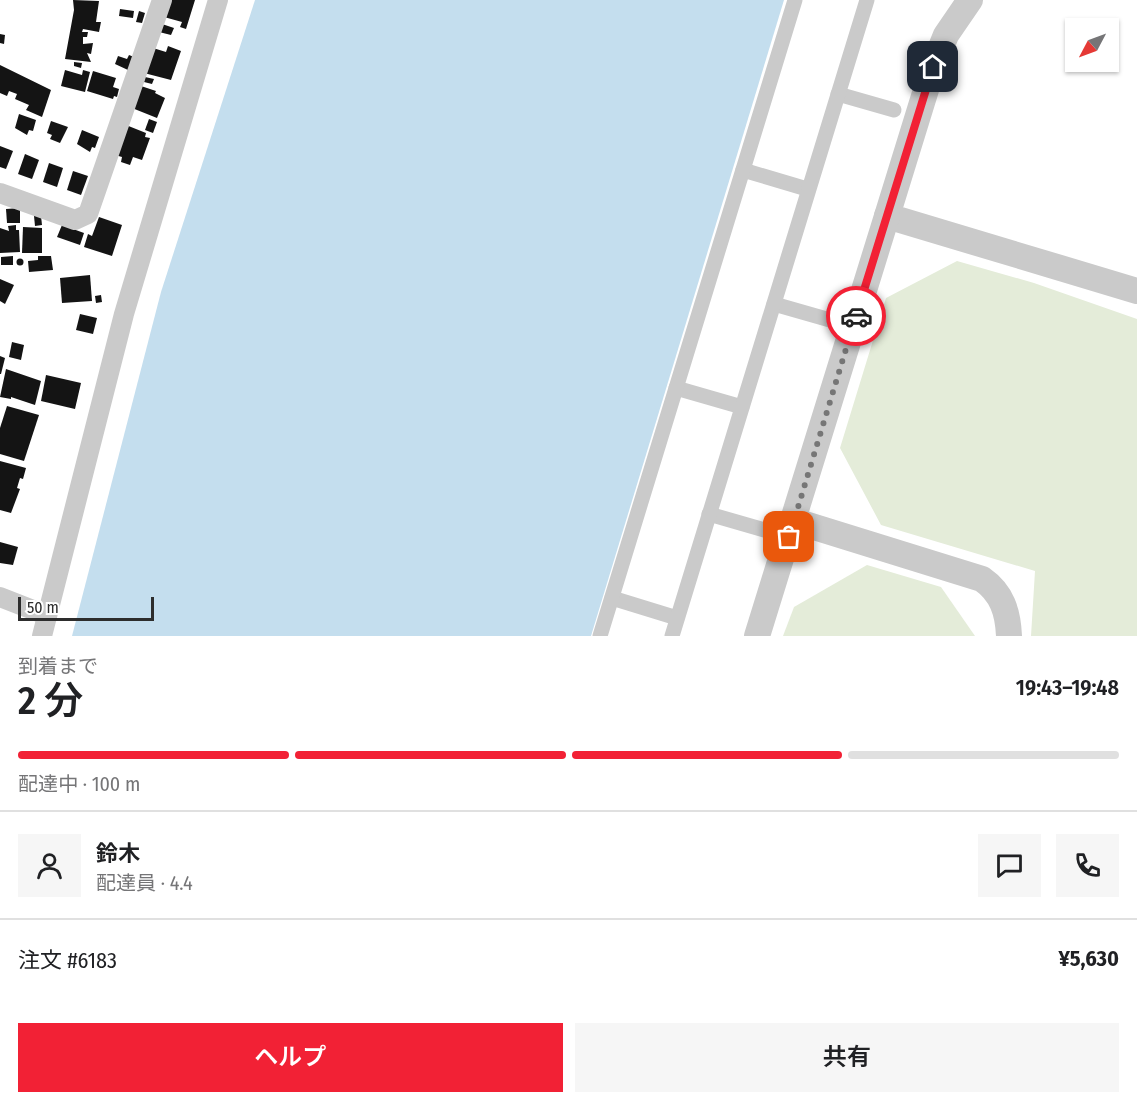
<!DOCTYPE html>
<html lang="ja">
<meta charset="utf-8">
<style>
body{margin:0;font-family:"Fira Sans Condensed","Noto Sans JP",sans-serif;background:#f6f6f6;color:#202124;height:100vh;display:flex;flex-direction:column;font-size:22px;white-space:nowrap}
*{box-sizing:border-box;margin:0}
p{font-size:20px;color:#757577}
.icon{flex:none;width:33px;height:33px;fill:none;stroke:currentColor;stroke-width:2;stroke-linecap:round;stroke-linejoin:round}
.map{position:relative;height:636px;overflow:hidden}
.panel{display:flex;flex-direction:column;background:#fff;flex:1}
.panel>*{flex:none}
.needle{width:39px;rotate:229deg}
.tools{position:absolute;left:1065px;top:18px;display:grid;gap:12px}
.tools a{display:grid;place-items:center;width:54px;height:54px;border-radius:0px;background:#fff;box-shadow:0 2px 4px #0004;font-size:30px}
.scale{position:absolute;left:18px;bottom:15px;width:136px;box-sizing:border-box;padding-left:6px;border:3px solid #2d2d2d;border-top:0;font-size:16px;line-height:21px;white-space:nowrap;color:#2d2d2d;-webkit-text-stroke:4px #fff;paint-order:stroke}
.pin{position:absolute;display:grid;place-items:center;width:51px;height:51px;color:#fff;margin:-26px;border-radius:12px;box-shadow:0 3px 9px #0006}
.courier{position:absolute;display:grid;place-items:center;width:60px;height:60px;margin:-30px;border:4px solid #f22135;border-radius:50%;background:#fff;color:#222;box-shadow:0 2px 8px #0007}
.headline em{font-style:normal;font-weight:600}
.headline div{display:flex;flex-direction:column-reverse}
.headline{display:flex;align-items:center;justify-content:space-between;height:102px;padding:0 18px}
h1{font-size:39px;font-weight:600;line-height:45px}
.bar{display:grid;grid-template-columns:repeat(4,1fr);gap:9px 6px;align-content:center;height:72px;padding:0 18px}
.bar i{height:8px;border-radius:4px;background:#e0e0e0}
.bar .active{background:#f22135}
.bar p{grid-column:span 4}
.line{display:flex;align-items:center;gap:15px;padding:0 18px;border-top:2px solid #e0e0e0}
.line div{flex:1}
.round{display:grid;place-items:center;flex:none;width:63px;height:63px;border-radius:0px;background:#f6f6f6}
.button{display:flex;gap:12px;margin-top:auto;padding:12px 18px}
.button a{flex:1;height:69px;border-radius:0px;background:#f22135;color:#fff;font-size:24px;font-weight:600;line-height:69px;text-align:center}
.button a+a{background:#f6f6f6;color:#202124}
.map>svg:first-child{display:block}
</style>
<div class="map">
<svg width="1137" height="636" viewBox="0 0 1137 636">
<rect width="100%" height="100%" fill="#fff"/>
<g fill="#e4ecd9">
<polygon points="957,261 1034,283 1137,319 1137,636 1031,636 1035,571 881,525 840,448 886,298"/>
<polygon points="867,565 941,587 975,636 783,636 794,607"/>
</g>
<polygon fill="#c4deee" points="255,0 784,0 591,636 72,636 161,292"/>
<g fill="#141414">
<polygon points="73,0 99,1 96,22 101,22 99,32 83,29 82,32 88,32 87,37 83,37 83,44 93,43 91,54 87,53 91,62 65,59 74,10"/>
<polygon points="170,0 195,0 186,29 180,27 182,22 164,17"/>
<polygon points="120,9 134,11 133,18 119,16"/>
<polygon points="139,11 145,13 142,23 136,22"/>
<polygon points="162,24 174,28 171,35 159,32"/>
<polygon points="0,34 5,35 4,44 0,43"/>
<polygon points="168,46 181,51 171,80 144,73 153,48 166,52"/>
<polygon points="129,55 134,57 128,70 115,64 118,56 127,59"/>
<polygon points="74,62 82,63 81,68 74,66"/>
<polygon points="0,65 51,90 42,117 26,110 29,105 15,99 17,94 9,91 7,96 0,93"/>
<polygon points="65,70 82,75 83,70 90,72 85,92 61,86"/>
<polygon points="93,71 116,78 113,87 119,89 117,97 114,96 113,99 87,91"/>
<polygon points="145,77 154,79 152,84 144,82"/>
<polygon points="141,86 156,91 155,93 165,98 157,118 132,108"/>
<polygon points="19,114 36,120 33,131 29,130 27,135 15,128"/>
<polygon points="149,119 157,122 153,133 145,130"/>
<polygon points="51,121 68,127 60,143 50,139 52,135 47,133"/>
<polygon points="126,125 146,133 145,137 150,138 142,160 133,157 130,165 121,162 122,157 115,155"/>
<polygon points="82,130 99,137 95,148 92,147 90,152 77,144"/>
<polygon points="0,146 13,151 6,169 0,167"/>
<polygon points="25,154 39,160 32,179 18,174"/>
<polygon points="49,163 63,168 57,187 43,182"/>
<polygon points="73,171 88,176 81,195 67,190"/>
<polygon points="20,208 20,223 7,223 6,209"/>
<polygon points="34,216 41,216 42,225 35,226"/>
<polygon points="99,217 122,225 112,256 84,247 88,234 92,236"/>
<polygon points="16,225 16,230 19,230 20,252 0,253 0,228 9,231 8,226"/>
<polygon points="62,225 84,233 80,245 57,237"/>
<polygon points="23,227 42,228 42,253 22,253"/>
<polygon points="13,256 13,265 1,265 1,257"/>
<polygon points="38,256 51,256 53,270 29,272 28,261 38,260"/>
<circle cx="20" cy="262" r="3.5"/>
<polygon points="90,275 92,301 62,303 60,278"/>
<polygon points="0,279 14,285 5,304 0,301"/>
<polygon points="101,295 102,302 96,303 95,296"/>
<polygon points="80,314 97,318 93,334 76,330"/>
<polygon points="12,342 24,345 21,360 9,357"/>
<polygon points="0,356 5,358 1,374 0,374"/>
<polygon points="6,369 41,381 35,405 11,397 11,399 0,397"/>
<polygon points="46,375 81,383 75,409 41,401"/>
<polygon points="7,406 39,415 24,461 0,454 0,428"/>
<polygon points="0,461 26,468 23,479 20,478 17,488 20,489 11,513 0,510"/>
<polygon points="0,542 18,547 13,565 0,563"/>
</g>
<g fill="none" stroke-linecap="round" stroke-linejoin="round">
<g stroke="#cacaca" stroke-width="15">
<polyline points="838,94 894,110"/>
<polyline points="743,170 807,189"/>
<polyline points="774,304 830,320"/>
<polyline points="676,388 742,407"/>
<polyline points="709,514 768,531"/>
<polyline points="612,598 677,618"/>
<polyline points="600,636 795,0"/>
<polyline points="672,636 867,0"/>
</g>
<g stroke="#cacaca" stroke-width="20">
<polyline points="0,193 75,220 88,214 162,0"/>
<polyline points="0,597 46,615"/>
<polyline points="42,636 124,314 218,0"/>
</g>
<g stroke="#cacaca" stroke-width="26">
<polyline points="970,0 946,35 933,67 887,216 1137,291"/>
<path d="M795,521L982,579C1002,593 1008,612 1009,636"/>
<polyline points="757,636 887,216"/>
</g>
</g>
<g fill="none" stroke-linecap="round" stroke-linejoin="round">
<polyline stroke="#767676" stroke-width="6" stroke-dasharray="0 10.8" points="789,537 856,316"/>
<polyline stroke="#f22135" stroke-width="8" points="856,316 933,67"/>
</g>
</svg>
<div class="tools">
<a><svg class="needle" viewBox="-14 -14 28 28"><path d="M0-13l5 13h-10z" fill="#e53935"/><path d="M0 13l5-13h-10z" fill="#757577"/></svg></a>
</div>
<div class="scale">50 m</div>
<div class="pin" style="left:789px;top:537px;background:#ea580c"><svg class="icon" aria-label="bag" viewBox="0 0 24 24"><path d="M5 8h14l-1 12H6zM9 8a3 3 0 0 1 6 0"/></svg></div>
<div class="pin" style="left:933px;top:67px;background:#1f2937"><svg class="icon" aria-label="home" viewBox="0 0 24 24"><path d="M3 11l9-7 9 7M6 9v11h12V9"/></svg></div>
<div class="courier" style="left:856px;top:316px"><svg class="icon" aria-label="car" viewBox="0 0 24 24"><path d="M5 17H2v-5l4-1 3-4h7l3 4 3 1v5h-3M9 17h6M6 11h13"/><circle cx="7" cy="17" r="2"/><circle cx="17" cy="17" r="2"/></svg></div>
</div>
<section class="panel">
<div class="headline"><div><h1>2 分</h1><p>到着まで</p></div><em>19:43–19:48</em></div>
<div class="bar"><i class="active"></i><i class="active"></i><i class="active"></i><i></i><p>配達中 · 100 m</p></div>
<div class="line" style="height:108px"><a class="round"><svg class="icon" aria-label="person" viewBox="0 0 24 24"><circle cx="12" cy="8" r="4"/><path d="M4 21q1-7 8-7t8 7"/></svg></a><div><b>鈴木</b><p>配達員 · 4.4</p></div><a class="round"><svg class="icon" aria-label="chat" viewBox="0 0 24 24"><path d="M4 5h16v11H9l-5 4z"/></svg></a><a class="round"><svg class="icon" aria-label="phone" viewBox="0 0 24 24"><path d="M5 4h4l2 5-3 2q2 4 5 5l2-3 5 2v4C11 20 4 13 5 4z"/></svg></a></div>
<div class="line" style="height:78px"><div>注文 #6183</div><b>¥5,630</b></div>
<div class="button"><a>ヘルプ</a><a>共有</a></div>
</section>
